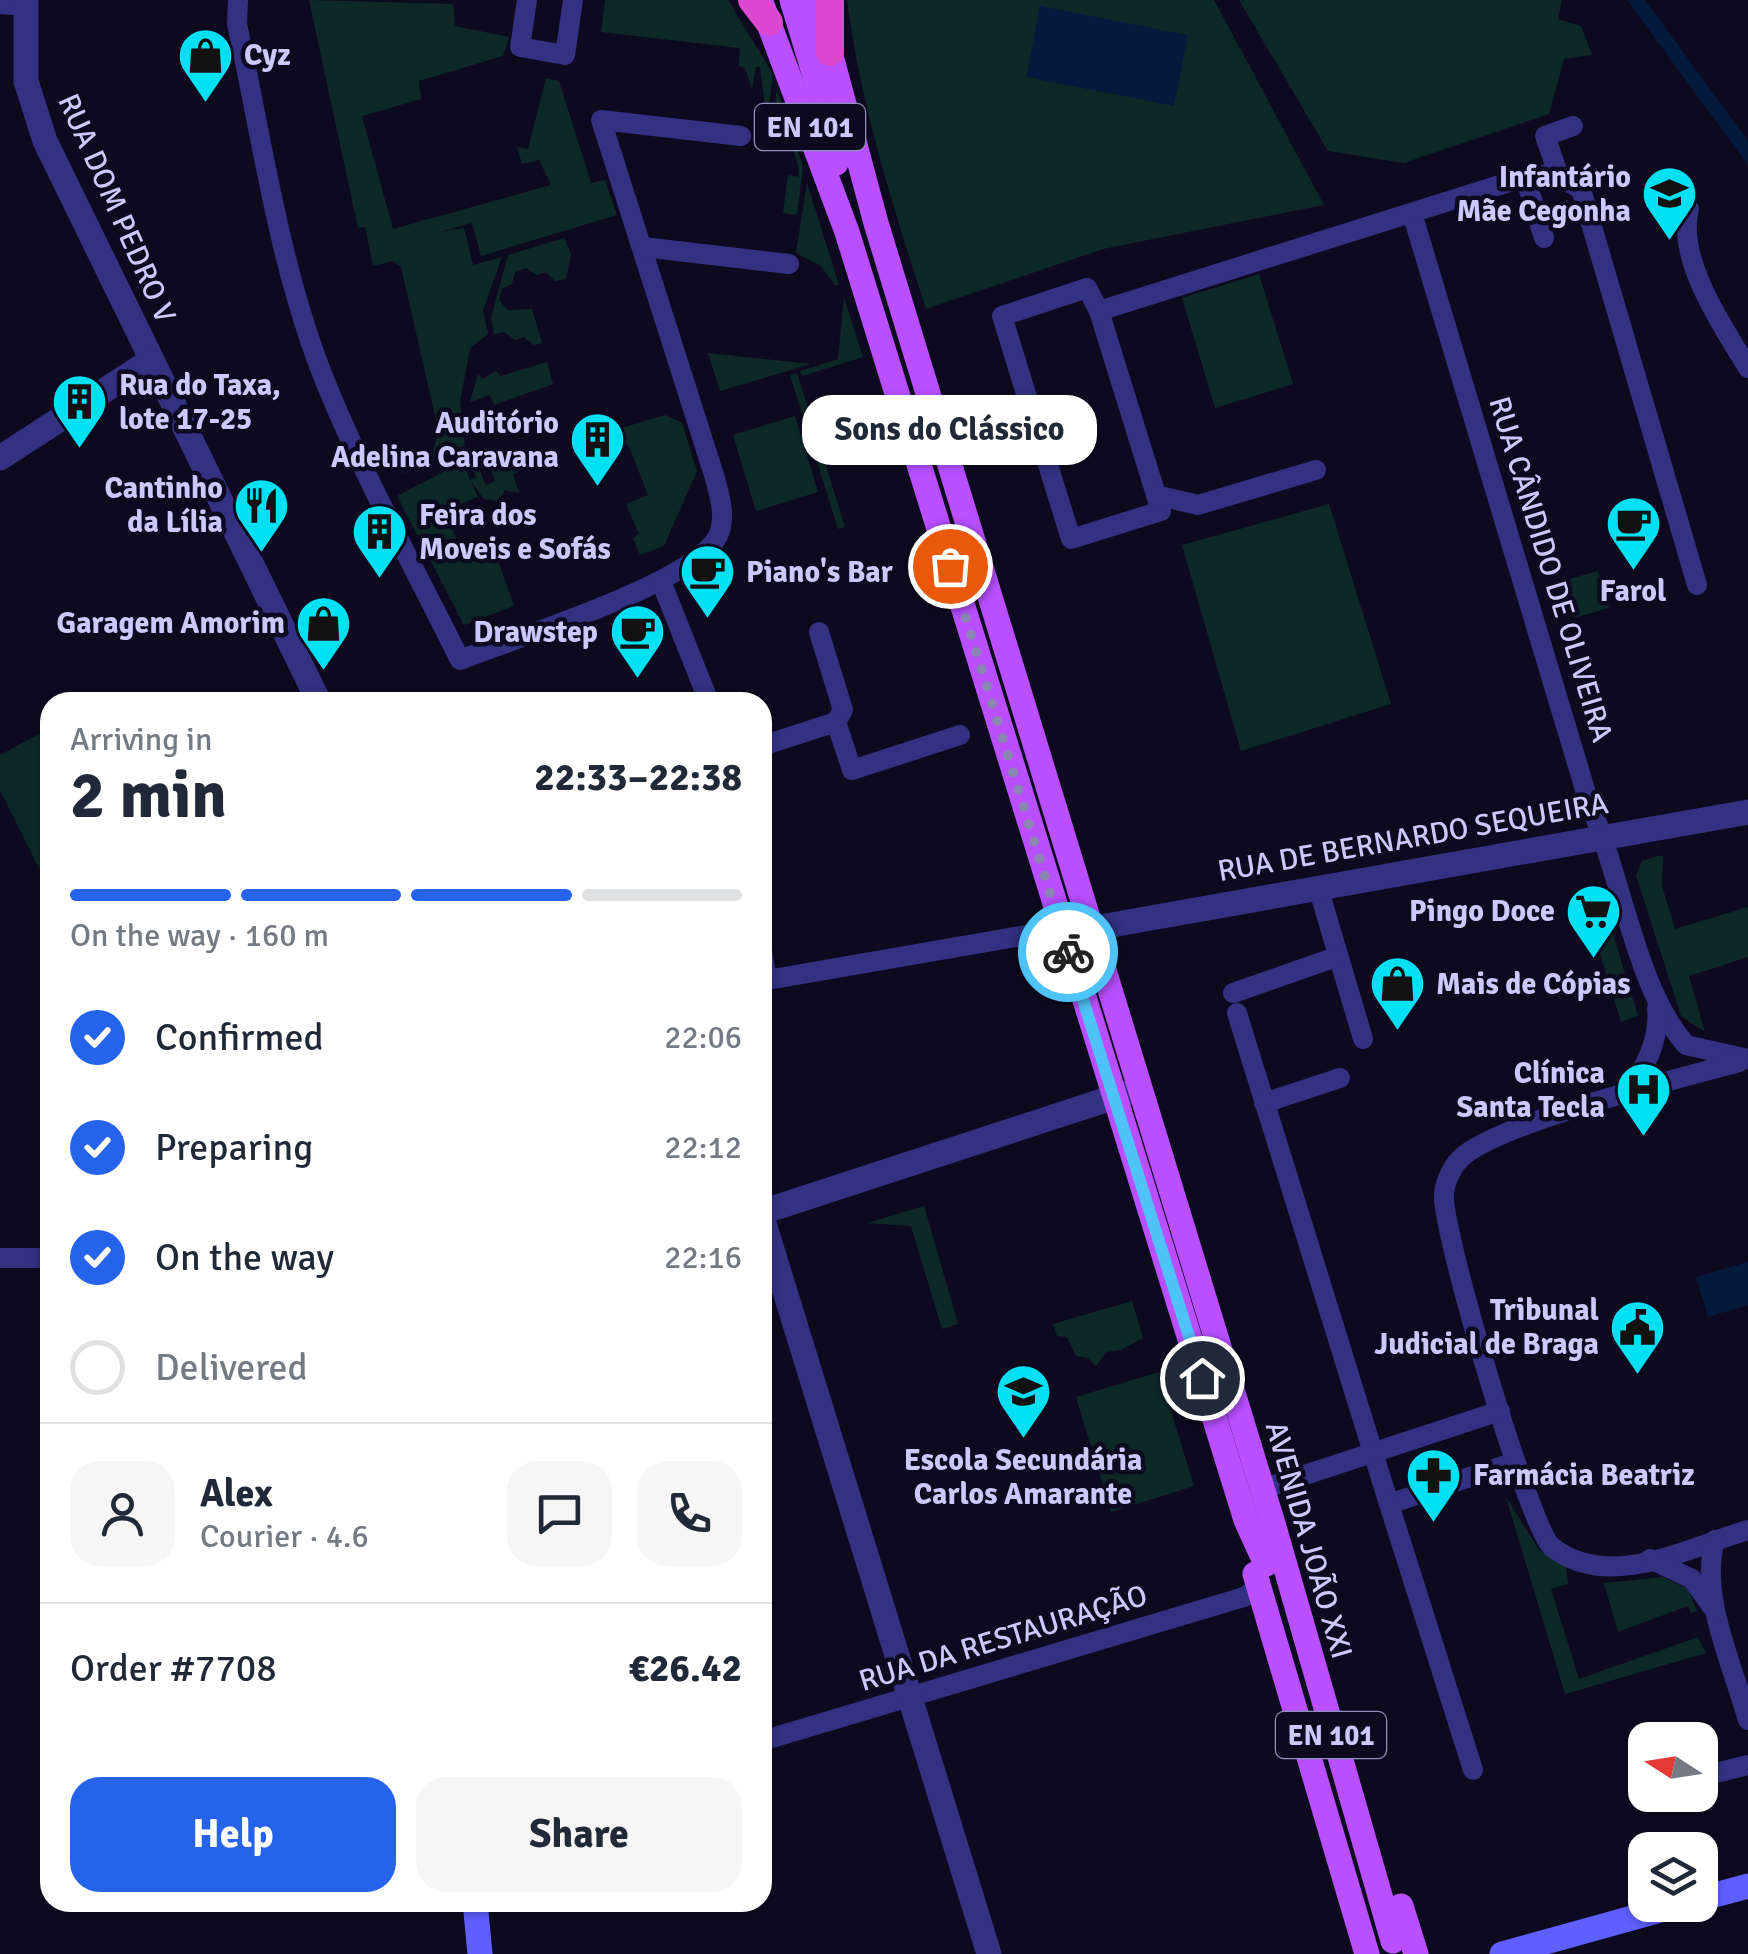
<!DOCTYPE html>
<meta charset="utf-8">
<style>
body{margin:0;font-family:Signika,sans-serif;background:#f6f6f7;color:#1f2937;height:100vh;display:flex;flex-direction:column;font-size:38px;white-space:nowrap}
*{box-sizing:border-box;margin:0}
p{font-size:32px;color:#747a83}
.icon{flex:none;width:55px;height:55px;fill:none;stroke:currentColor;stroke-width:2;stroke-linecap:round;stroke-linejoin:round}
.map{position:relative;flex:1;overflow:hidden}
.details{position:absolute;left:40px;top:692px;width:732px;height:1220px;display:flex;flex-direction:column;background:#fff;border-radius:30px;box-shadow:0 2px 8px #0004}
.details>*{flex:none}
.needle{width:65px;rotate:282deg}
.buttons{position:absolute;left:1628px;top:1722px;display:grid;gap:20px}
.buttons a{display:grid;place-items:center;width:90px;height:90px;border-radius:20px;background:#fff;box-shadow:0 2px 8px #0004;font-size:50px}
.pin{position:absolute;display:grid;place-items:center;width:85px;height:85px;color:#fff;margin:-42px;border:5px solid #fff;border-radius:50%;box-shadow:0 2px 10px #0007}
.courier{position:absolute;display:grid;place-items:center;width:100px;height:100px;margin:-50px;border:8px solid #4fc3f7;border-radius:50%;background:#fff;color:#222;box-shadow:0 2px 12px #0007}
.bubble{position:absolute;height:70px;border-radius:30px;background:#fff;box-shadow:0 2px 8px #0004;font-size:32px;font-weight:700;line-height:70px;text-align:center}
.summary em{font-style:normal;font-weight:700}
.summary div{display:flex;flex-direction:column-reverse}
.summary{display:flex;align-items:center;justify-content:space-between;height:170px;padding:0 30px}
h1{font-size:65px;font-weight:700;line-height:75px}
.bar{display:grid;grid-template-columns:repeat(4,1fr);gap:15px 10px;align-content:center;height:120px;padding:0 30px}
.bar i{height:12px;border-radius:8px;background:#e0e1e3}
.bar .on{background:#2563eb}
.bar p{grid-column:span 4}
.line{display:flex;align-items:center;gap:25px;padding:0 30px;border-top:2px solid #e0e1e3}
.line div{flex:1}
.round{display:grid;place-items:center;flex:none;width:105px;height:105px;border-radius:30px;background:#f6f6f7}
ol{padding:0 30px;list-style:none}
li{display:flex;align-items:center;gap:30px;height:110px}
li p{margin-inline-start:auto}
li .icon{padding:10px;border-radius:50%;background:#2563eb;color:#fff;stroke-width:4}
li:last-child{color:#747a83}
li i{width:55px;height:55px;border:5px solid #e0e1e3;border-radius:50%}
.primary-button{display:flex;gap:20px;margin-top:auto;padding:20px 30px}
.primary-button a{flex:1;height:115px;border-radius:30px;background:#2563eb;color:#fff;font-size:40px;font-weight:700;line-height:115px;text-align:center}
.primary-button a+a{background:#f6f6f7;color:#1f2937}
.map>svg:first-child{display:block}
</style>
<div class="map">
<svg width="1748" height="1954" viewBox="0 0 1748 1954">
<rect width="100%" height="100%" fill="#0d0a1f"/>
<g fill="#0d2927">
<polygon points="309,0 453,4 455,26 509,37 503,56 419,81 421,99 362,116 393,229 551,185 539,160 522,164 517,147 528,149 546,78 559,81 591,183 605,180 617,215 481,256 472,223 439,232 464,228 473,265 502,257 483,310 488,334 470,348 460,402 465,448 405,473 402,471 430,458 439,433 401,267 393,261 373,266 365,227 358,228"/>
<polygon points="605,0 728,0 773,74 767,121 760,67 756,67 752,89 745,68 739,66 740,48 601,32"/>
<path d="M847,0H1214L1324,205L1103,249L926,309C893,207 861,106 847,0Z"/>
<polygon points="1239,0 1562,0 1558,19 1581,26 1592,55 1564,59 1549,114 1404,163 1328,151"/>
<path d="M777,89L803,167L797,215L783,213L788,175L799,177C799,156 790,141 772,131Z"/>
<polygon points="807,183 839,285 835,285 821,266 796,253"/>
<polygon points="564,238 571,254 566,279 555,281 546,272 537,275 526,268 515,272 512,284 502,289 499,300 507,310 532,309 542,343 534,345 524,337 515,340 504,332 494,334 491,318 508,255"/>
<polygon points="1259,274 1293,384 1215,408 1182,298"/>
<polygon points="844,298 863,357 802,376 800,371 838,359"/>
<polygon points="708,353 811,364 720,391"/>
<polygon points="547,362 553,384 494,405 490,395 470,402 478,374 483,379 496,371 501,376"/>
<polygon points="797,373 845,527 838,529 790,375"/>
<polygon points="665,415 682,423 697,471 664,546 640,555 633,538 639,534 626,504 648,495 628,444 610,451 605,433"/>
<polygon points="795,416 818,492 756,511 733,435"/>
<polygon points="526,454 530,467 513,474 519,493 505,490 498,501 484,499 470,480 476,477 474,471 479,469 486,485 495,481 490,466"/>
<polygon points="462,462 478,497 444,510 465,561 495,552 514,606 464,625 397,496"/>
<polygon points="1329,504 1391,704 1241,751 1182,545"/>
<polygon points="1598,571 1609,608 1573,618 1562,581"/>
<polygon points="50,728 50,891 0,790 0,755"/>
<polygon points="1657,856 1663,856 1662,886 1675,929 1748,907 1748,957 1689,976 1705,1032 1681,1016 1636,875 1642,861"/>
<polygon points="1603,901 1638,1016 1621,1022 1585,906"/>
<polygon points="924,1206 958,1324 942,1329 911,1226 867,1223"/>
<polygon points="1132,1301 1143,1338 1121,1350 1106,1352 1096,1366 1088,1358 1076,1356 1067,1337 1057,1336 1053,1324"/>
<polygon points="1159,1372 1194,1486 1111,1512 1076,1397"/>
<polygon points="1506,1497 1539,1550 1566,1566 1568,1584 1551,1589 1579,1679 1698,1637 1706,1653 1565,1694"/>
<polygon points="1663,1577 1688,1589 1697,1611 1691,1613 1688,1606 1618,1632 1604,1583"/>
</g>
<g fill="#041a3d">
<polygon points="1627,0 1645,0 1748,141 1748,165"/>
<polygon points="1040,6 1188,35 1174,106 1026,77"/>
<polygon points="1748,1262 1748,1305 1708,1317 1696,1277"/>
</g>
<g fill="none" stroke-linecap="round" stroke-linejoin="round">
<g stroke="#323182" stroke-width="20">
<path d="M238,0L237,24C263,144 280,272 327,386C365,479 415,569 460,660C514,638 693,584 718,536C727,516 719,494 714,475L601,120L741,136"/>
<polyline points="527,0 520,47 565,55 573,0"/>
<polyline points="0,4 25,6"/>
<polyline points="1559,176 1545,136 1573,126"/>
<polyline points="1525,177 1544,238"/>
<path d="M1689,209C1676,259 1723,327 1748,368"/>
<path d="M1412,213L1589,803C1622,876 1635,987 1686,1045L1748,1059"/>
<polyline points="643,247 789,264"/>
<polygon points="1087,288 1099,311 1161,511 1071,539 1002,316"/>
<path d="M1099,311L1525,177C1549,171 1560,177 1581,189L1697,585"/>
<polyline points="1156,495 1198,505 1316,470"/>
<polyline points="661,581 709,702"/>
<polyline points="819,632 843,710 836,722"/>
<polyline points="762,746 836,722 852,770 960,735"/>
<polyline points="1318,887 1363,1039"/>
<polyline points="762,951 767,980"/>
<polyline points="762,981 1061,929"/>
<polyline points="1233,993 1336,957"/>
<polyline points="1237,1013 1389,1504 1515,1462"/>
<path d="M1739,1062C1682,1078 1496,1123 1460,1159C1452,1167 1445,1182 1444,1193C1440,1227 1530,1530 1552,1547C1609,1592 1689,1547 1748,1530"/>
<path d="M1628,1094C1645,1066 1660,1041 1657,1008"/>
<polyline points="1264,1103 1340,1078"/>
<polyline points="0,1258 50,1258"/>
<polyline points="1262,1489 1500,1411"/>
<polyline points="1389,1504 1473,1770"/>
<path d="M1715,1540C1699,1595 1733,1666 1748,1720"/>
<polyline points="1650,1559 1692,1579 1713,1608"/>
<polyline points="762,1741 1244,1597 1259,1587"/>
<polyline points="1700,1777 1748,1765"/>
</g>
<g stroke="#323182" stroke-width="25">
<polyline points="26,0 26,81 45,141 319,702"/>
<polyline points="0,458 150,361"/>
<polyline points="1089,929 1748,812"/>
<polyline points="762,1212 1133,1091"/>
<polyline points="762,1217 989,1954"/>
</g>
<g stroke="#5f5fff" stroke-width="25">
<polyline points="1700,1899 1748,1886"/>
<polyline points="475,1902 480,1954"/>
<polyline points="1502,1954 1679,1905"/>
</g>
<g stroke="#b94fff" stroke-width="25">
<polyline points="792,0 825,109 836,163"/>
<polyline points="816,0 876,223 1274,1527 1393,1941"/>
<polyline points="762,5 847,232 1246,1520 1266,1564"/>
<polyline points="1255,1574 1367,1954"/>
<polyline points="1401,1906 1416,1954"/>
</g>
<g stroke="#dc49d0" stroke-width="28">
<polyline points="752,0 769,22"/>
<polyline points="830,52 830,0"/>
</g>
</g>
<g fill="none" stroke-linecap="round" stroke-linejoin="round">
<polyline stroke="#8a86b1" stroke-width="10" stroke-dasharray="0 18" points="950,566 1068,952"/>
<polyline stroke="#4fc3f7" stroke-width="12" points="1068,952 1202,1378"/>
</g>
<defs>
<symbol id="shop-pin" viewBox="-11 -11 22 30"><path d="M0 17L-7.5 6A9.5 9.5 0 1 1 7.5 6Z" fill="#00e0f3" stroke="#0d0a1f"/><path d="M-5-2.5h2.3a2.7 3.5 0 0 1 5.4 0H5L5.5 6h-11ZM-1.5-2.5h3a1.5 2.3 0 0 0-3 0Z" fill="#111"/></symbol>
<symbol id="school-pin" viewBox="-11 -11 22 30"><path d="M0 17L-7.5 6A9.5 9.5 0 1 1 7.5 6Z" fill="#00e0f3" stroke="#0d0a1f"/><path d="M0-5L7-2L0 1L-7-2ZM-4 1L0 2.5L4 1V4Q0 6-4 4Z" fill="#111"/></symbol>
<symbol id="building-pin" viewBox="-11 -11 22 30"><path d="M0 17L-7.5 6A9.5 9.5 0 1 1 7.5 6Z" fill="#00e0f3" stroke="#0d0a1f"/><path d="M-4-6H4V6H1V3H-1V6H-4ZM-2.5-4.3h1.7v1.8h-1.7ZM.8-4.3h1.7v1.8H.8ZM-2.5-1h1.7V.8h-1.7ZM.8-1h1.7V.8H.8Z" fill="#111"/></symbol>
<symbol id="restaurant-pin" viewBox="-11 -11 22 30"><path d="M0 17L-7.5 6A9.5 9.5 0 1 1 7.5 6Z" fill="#00e0f3" stroke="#0d0a1f"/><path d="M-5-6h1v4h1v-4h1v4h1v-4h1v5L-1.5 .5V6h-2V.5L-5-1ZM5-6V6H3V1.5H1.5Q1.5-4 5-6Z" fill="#111"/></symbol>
<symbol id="cafe-pin" viewBox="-11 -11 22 30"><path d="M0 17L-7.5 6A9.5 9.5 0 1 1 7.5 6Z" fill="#00e0f3" stroke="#0d0a1f"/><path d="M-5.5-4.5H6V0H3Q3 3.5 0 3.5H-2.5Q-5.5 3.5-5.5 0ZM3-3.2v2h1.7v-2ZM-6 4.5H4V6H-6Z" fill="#111"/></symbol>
<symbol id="supermarket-pin" viewBox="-11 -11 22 30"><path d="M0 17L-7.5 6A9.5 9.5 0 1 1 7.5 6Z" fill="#00e0f3" stroke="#0d0a1f"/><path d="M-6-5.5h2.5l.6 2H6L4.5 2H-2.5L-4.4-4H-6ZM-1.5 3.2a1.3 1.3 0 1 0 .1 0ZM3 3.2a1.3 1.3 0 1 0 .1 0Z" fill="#111"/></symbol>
<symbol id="hospital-pin" viewBox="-11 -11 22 30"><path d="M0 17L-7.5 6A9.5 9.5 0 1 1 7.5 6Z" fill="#00e0f3" stroke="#0d0a1f"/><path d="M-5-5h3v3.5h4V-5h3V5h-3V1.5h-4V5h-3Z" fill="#111"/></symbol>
<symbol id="civic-pin" viewBox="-11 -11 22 30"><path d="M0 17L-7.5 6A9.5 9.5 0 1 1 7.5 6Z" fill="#00e0f3" stroke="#0d0a1f"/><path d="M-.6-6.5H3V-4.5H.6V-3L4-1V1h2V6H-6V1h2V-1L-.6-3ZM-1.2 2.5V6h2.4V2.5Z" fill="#111"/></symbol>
<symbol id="pharmacy-pin" viewBox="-11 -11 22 30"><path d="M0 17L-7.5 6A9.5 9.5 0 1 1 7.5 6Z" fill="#00e0f3" stroke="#0d0a1f"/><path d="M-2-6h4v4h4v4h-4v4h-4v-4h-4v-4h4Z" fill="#111"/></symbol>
</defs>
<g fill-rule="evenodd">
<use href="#shop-pin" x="174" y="24" width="63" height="86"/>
<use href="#school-pin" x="1638" y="162" width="63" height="86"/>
<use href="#building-pin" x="48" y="370" width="63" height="86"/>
<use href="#building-pin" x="566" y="408" width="63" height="86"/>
<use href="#restaurant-pin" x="230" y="474" width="63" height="86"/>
<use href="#cafe-pin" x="1602" y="492" width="63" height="86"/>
<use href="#building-pin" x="348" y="500" width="63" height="86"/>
<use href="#cafe-pin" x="676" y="540" width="63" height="86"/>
<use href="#shop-pin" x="292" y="592" width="63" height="86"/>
<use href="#cafe-pin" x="606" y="600" width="63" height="86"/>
<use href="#supermarket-pin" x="1562" y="880" width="63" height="86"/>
<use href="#shop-pin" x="1366" y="952" width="63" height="86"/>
<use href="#hospital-pin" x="1612" y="1058" width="63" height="86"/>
<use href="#civic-pin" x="1606" y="1296" width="63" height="86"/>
<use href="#school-pin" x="992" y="1360" width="63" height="86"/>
<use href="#pharmacy-pin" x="1402" y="1444" width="63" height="86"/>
</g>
<g text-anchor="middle" stroke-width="9" stroke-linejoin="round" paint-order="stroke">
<g fill="#0d0a1f" stroke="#938fbc" stroke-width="2.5">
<rect x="755" y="104" width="110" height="46" rx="8"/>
<rect x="1276" y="1712" width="110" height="46" rx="8"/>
</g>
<g font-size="28" font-weight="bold" fill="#cdc8ff">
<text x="810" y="137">EN 101</text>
<text x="1331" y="1745">EN 101</text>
</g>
<g font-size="30" font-weight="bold" fill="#cdc8ff" stroke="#0d0a1f" text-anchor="end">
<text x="244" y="65" text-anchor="start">Cyz</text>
<text x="1631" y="187">Infantário<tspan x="1631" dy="34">Mãe Cegonha</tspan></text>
<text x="119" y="395" text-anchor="start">Rua do Taxa,<tspan x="119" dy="34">lote 17-25</tspan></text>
<text x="559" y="433">Auditório<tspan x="559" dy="34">Adelina Caravana</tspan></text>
<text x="223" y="498">Cantinho<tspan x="223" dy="34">da Lília</tspan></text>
<text x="419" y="525" text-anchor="start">Feira dos<tspan x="419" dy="34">Moveis e Sofás</tspan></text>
<text x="746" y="582" text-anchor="start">Piano's Bar</text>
<text x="1633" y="601" text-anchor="middle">Farol</text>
<text x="285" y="633">Garagem Amorim</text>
<text x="598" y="642">Drawstep</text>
<text x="1555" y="921">Pingo Doce</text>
<text x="1436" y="994" text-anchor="start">Mais de Cópias</text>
<text x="1605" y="1083">Clínica<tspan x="1605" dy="34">Santa Tecla</tspan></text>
<text x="1599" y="1320">Tribunal<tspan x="1599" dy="34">Judicial de Braga</tspan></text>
<text x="1023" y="1470" text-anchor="middle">Escola Secundária<tspan x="1023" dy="34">Carlos Amarante</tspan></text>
<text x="1473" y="1485" text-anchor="start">Farmácia Beatriz</text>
</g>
<g font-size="30" fill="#cdc8ff" stroke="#0d0a1f">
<text transform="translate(117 208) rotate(66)" y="10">RUA DOM PEDRO V</text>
<text transform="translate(1551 569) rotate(73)" y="10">RUA CÂNDIDO DE OLIVEIRA</text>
<text transform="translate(1413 837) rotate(-10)" y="10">RUA DE BERNARDO SEQUEIRA</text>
<text transform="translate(1309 1540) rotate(74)" y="10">AVENIDA JOÃO XXI</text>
<text transform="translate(1003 1638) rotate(-17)" y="10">RUA DA RESTAURAÇÃO</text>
</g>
</g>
</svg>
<div class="buttons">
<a><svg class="needle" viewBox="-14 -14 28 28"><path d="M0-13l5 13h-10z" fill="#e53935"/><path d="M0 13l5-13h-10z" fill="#747a83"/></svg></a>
<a><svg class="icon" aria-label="layers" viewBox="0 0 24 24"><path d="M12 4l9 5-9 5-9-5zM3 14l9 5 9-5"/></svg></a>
</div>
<div class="pin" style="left:950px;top:566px;background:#ea580c"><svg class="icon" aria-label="bag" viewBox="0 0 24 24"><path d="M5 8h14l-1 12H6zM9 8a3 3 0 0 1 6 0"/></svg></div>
<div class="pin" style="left:1202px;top:1378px;background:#1f2937"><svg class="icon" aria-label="home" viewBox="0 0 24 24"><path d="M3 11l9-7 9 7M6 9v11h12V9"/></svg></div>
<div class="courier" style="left:1068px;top:952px"><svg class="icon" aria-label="bike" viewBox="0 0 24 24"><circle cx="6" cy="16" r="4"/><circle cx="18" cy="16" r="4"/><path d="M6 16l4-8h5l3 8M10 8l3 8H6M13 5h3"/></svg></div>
<div class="bubble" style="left:802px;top:395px;width:295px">Sons do Clássico</div>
<section class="details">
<div class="summary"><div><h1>2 min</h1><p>Arriving in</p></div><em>22:33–22:38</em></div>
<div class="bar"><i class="on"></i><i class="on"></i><i class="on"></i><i></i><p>On the way · 160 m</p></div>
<ol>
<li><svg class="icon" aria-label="check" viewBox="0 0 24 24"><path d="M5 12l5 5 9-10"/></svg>Confirmed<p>22:06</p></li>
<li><svg class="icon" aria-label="check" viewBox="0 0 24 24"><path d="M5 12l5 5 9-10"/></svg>Preparing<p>22:12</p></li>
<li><svg class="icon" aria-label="check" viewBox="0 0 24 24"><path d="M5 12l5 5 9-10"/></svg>On the way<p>22:16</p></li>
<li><i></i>Delivered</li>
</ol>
<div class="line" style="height:180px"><a class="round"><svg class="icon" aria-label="person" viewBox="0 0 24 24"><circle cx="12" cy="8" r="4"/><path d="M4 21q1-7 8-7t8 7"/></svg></a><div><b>Alex</b><p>Courier · 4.6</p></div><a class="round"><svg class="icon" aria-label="chat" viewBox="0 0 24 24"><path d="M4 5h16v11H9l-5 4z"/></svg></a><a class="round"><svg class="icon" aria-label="phone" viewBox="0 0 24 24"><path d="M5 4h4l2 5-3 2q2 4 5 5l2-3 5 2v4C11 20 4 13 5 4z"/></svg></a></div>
<div class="line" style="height:130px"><div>Order #7708</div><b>€26.42</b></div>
<div class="primary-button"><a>Help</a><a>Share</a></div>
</section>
</div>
